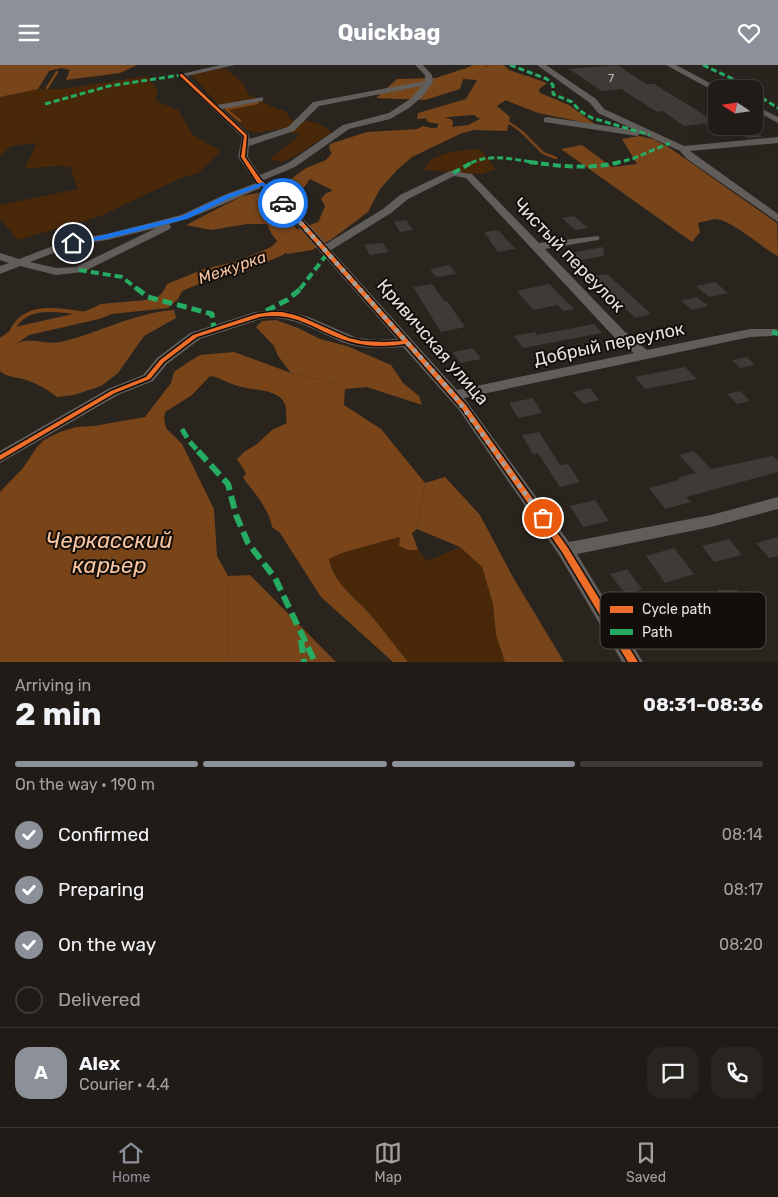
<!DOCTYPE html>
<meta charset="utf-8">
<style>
body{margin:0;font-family:Rubik,sans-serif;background:#282420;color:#f1f3f6;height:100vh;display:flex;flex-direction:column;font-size:19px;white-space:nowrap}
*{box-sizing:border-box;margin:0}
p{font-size:16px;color:#a2a1a1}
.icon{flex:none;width:28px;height:28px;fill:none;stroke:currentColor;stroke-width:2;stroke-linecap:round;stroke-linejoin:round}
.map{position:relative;height:597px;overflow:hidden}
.details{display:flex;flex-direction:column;background:#201b17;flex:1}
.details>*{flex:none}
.needle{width:32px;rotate:283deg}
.controls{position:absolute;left:708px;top:15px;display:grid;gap:10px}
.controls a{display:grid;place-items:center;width:55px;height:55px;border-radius:10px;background:#201b17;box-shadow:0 5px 20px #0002,0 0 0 1px #3d3936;font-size:25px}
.pin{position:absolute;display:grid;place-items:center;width:42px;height:42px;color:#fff;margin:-21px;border:2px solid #fff;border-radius:50%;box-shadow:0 1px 5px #0007}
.courier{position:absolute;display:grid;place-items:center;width:50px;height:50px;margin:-25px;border:4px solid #1a73e8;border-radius:50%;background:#fff;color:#222;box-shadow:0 1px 6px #0007}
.head em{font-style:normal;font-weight:700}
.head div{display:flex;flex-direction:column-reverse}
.head{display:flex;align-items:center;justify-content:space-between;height:85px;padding:0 15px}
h1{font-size:32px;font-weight:700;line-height:38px}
.bar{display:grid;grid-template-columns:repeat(4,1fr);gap:8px 5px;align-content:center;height:60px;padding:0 15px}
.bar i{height:6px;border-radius:4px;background:#3d3936}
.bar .on{background:#8c9099}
.bar p{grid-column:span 4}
.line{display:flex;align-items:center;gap:12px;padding:0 15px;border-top:1px solid #3d3936}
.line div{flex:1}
.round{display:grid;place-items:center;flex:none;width:52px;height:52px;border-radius:15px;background:#282420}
ol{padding:0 15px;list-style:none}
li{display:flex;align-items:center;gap:15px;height:55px}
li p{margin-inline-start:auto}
li .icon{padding:5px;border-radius:50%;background:#8c9099;color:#fff;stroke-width:4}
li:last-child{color:#a2a1a1}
li i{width:28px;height:28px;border:2px solid #3d3936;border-radius:50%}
header{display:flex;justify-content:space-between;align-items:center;height:65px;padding:0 15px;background:#8c9099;color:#fff;font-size:22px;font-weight:700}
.dock{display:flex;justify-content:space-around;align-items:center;height:70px;border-top:1px solid #3d3936;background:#201b17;font-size:14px;color:#a2a1a1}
.dock a{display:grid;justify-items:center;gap:2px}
.dock .on{color:#8c9099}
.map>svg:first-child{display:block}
</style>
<header><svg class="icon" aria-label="menu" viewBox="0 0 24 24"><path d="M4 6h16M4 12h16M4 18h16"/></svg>Quickbag<svg class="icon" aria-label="heart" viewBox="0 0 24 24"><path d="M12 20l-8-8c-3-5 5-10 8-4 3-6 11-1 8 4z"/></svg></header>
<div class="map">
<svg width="778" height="597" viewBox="0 0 778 597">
<rect width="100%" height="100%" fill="#2a241f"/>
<g fill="#492709">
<path d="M224,3C233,10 246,17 248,29L275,43L287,47L290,55C304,56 322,55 331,68L293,92L282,97L270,94L300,70L277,64L257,68L247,65L218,39L191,10Z"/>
<path d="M147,11L157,24L156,36L178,45L193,70L221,86L198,108L181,113L98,152L17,175L0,153V140L78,124L70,102C55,99 41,104 25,103L37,78L11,81L0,92V32L38,24H63Z"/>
<polygon points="477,84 481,85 496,104 481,109 424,105 431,94 450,87"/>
<path d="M399,472L408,485H418L427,496L460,482L482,502L493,539L496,570L505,597H408C395,581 382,563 368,547C354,532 333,517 329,494L342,488Z"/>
</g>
<g fill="#78451b">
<polygon points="0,0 137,0 120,8 66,15 70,5 61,3 49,6 38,24 0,32"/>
<polygon points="489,0 504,0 509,5 547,18 539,24 540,28 569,40 596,60 538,48 505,35 497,41 510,52 507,66 475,65 462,68 412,92 397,105 380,124 368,147 332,174 312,185 287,189 271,168 267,159 247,159 211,165 186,160 242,131 262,127 298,165 317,160 332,125 310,114 291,141 267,119 291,114 306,103 326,95 332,88 329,84 330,79 367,67 452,62 468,60 480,54 474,50 417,54 418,48 466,34 477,15 463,14 460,24 425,35 376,33 397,14 436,13 463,4 487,2"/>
<path d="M639,71L653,74L670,83L777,158L778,191C762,183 730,153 714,154C709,155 703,157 698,158L700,167L692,177L561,84L582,80L612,102L637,99L622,74Z"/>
<path d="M174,245L176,253L144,271L118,308L101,321L74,330L57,332C47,324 36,318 23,314C16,312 6,312 0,306V293C6,288 12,282 18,278C30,272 47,280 60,277C99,268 134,248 174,245Z"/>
<polygon points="276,255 298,263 320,274 347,281 391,300 403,318 419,331 422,340 367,322 345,324 338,319 291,308 278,291 274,281 256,262 262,256"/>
<polygon points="445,412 480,450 514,514 564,597 505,597 496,570 493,539 482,502 460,482 417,464 425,418"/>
<polygon points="250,510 336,597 229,597 228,511"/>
</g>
<path fill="#794418" d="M234,287L291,308L338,319L345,324L344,340L381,364L425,418L417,464L412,468L418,485H408L399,481L400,474L399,472L342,488L329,494C333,517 354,532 368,547C382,563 395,581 408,597H393L321,532L280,468L272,462C269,444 254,427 243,413L246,408L237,394L244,387L257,379L272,365L287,358C285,351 288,342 283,336C283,335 279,331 278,331C264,323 246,325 232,319C224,316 218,312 210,311L192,330L165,347L164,354L166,363L182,379L214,444L217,491L228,511L229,597H0V427L23,403L37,382L44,375L60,367L76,362L94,361L145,352L171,318L174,307L187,298L200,290Z"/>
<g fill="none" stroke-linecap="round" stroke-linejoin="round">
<g stroke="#794418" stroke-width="2.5">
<polyline points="47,23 57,7"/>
<polyline points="486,42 521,66 543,88 556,93"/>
<polyline points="240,56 226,44 257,38"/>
</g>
<g stroke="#794418" stroke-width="4">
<path d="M8,276C19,234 58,245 92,250"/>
<polyline points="0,285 3,284"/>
</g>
<path fill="#794418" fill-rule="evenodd" d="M473,0H489L476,7L479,9L528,11L532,13L537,18L531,26L507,30L504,37L490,38L492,42L490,45L444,53L451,54L453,57L452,64C445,73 435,72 425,70L406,80L398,81L384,77L357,82L352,86C363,87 371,89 377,98C368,111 349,109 335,113L343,116L347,122L356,125L359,128L353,135L338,136L343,144L341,153L330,165L297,177L283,190L250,204L216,212L182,226L178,234L168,243L112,249L99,254L29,270L15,280L7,291L0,293V273L15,262L86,246L101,239L156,234L163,227L167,219L204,204L238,196L271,182L285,169L318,157L325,151L327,144L321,134L326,128L333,126L331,122L323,119L318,112L320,109L361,98L357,95L335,93L333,90L347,76L384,69L402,72L423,61L436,64L439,59L428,57L426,54L432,47L477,40L471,35L475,31L495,30L498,24L524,18L477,15L464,9L466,3Z"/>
</g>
<g fill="#3f3a36">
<polygon points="617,0 646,19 654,19 716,57 684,61 663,46 657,47 621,24 602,26 569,4"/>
<polygon points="728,61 745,61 763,72 747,73"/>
<polygon points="574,151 588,163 575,165 562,153"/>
<polygon points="406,155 413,165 400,167 394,157"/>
<polygon points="498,165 508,176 516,184 498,187 484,167"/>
<polygon points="383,178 389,187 370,190 364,180"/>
<polygon points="603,182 604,191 577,196 569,188"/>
<polygon points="450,200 456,209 436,212 430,204"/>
<polygon points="607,209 651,249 635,253 593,211"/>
<polygon points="715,217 728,228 709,232 696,221"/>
<polygon points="432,219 445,237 447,236 465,262 441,267 413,222"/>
<polygon points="549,219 574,244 563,246 558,240 533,245 517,226"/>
<polygon points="697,232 708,241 692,245 681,236"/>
<polygon points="594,259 602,268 523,283 514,271 535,267 537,270"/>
<polygon points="473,283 481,294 460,298 453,287"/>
<polygon points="747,292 755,300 740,303 732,295"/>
<polygon points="685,302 697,314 645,324 635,312"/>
<polygon points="590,323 599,335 583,339 573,327"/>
<polygon points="740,326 750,336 737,339 727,329"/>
<polygon points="533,333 542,348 518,353 509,338"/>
<polygon points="539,367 560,400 568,399 580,417 560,422 538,388 533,389 522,370"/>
<polygon points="694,386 711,404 773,391 778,396 778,407 686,432 691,437 665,444 649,423 679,415 677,413 696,408 679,390"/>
<polygon points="595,435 609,456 583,462 570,441"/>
<polygon points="778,472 778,491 769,493 756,478"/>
<polygon points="729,474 742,490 714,497 702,481"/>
<polygon points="674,483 694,509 665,518 646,491"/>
<polygon points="627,504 642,524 626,530 610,509"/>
<polygon points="718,525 737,525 749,556 729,556"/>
</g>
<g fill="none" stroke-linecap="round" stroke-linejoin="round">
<g fill="#605d5a" fill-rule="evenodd">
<path d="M220,0H235L187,11L217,40L263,32V36L222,44L249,69L250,74L288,62L313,37L425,16V10L415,0H423L432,10L433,17L423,31L409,43L390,54L349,64L295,102L264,115L281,129L326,179L383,144L400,130L450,106L472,109L539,178L598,171L600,173L598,175L545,184L625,267L647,285L750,264H777L778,268L772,271L750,272L464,333L569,477L711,450L778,432V444L711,462L577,489L643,597H622L559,490L459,345L403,282C382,284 361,284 342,277C314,266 292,249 261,254L200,274L167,299L153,316L118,330L0,398V386L108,324L143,310L157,293L190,268L255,247L282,245L309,252L357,273L377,275L397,274L273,133L261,123C230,135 201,151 169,159L171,162L170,164L83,207L56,210L20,201L0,209V201L9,198L0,195V188L19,194L69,175L107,169L181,150L224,130L256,118L238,92L242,72L177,10ZM422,21L410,34L389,48L343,60L288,98L260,110L248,92L249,81L294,66L319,41ZM454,111L466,113L615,273L634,288L457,325L331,185L391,148L408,134ZM156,163L76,202L56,203L30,197L75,180L107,175Z"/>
<polygon points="537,0 546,0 596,34 604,44 684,81 778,72 778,78 690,86 778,149 778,157 687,94 680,86 641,68 637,71 544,57 544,53 547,52 635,65 598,48 590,38"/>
<polygon points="666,0 676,0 721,24 714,26"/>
<polygon points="754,40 778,52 778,58 754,45"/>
</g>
<g stroke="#26ab63" stroke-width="3" stroke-dasharray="6 3" stroke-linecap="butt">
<polyline points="510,0 547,14 553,20 553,29 572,37 580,46 592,53 650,70"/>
<polyline points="703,0 735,15 746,24"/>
<polyline points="754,28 778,43"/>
<polyline points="45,39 109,21 181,10"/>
<path d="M471,98C489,88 518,95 538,98"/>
<polyline points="615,98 632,94 670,78"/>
</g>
<g stroke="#26ab63" stroke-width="4" stroke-dasharray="8 4" stroke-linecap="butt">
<path d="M529,97C560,101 589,105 620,97"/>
<polyline points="453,108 473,97"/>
<polyline points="79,205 122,212 137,224"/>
<polyline points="300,224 327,189"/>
</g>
<g stroke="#26ab63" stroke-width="5" stroke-dasharray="10 5" stroke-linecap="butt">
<polyline points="136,223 148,232 212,249 214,264"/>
<polyline points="266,246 287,235 302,223"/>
<polyline points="772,267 778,269"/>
<polyline points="182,364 189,376 199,387"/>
</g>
<g stroke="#26ab63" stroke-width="6" stroke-dasharray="13 6" stroke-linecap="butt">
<polyline points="198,386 228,419 236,450 248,478 275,513 315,597"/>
<polyline points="301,575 304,597"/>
</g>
<defs>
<path id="cycleway" d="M180,9H182L247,70L245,92L261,115L279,130L466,340L568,483L638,597H628L562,487L462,344L405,279C386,282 366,282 348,276C315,266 298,246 260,252L197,272L164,297L150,314L115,328L0,395V390L111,326L146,312L160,295L193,270L257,249L271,247H282L295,250L306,254L349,273L362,276L384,277L402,276L275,132L257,117L241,92L244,71L180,11Z"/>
</defs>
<use href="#cycleway" stroke="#130e0a" stroke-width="3"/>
<use href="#cycleway" fill="#ee6e29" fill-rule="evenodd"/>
</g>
<polygon fill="#1a73e8" points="263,117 285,137 285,139 281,139 262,121 230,133 187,154 106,174 73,179 70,178 182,151 226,130"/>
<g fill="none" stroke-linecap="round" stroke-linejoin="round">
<polyline stroke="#a69f99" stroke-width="5" stroke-dasharray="0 9" points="283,138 454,330 543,453"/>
</g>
<g text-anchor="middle" stroke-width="4" stroke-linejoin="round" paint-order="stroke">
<g font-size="12" fill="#beb7b2">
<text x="611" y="17">7</text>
</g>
<g font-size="16" font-style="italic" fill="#f8c39f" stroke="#130e0a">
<text transform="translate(232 202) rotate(-19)" y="6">Межурка</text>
</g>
<g font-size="18" fill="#e8e1db" stroke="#130e0a">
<text transform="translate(569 190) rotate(46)" y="6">Чистый переулок</text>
<text transform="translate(433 277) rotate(49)" y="6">Кривичская улица</text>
<text transform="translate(609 279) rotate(-12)" y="6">Добрый переулок</text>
</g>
<g font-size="22" font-style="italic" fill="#f8c39f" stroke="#130e0a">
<text x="109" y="483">Черкасский<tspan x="109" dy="25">карьер</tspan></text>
</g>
</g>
<rect x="600" y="527" width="166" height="57" rx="8" fill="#130e0a" stroke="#534d49" stroke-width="1"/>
<rect x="610" y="541" width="23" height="7" fill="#ee6e29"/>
<rect x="610" y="564" width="23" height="6" fill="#26ab63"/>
<g font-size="14" fill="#e8e1db">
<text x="642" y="549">Cycle path</text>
<text x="642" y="572">Path</text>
</g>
</svg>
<div class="controls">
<a><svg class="needle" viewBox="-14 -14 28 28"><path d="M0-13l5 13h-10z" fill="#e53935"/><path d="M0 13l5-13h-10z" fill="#a2a1a1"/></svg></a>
</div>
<div class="pin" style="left:543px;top:453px;background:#ea580c"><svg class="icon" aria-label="bag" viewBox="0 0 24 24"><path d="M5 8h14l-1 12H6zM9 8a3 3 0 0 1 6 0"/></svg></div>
<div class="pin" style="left:73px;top:178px;background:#1f2937"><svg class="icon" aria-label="home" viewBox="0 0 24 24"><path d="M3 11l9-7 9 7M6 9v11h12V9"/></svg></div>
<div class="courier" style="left:283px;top:138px"><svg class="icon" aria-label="car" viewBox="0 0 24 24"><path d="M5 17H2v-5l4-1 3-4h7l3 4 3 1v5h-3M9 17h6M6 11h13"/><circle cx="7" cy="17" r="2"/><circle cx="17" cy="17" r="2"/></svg></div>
</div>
<section class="details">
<div class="head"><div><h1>2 min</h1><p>Arriving in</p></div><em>08:31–08:36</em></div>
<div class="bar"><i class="on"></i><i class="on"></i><i class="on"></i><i></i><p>On the way · 190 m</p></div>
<ol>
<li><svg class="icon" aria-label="check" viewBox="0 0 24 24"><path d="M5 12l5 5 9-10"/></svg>Confirmed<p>08:14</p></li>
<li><svg class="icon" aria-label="check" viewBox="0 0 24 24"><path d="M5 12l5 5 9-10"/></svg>Preparing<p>08:17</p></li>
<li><svg class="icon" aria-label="check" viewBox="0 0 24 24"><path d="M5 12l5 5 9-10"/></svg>On the way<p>08:20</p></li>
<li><i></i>Delivered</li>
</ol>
<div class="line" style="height:90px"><b class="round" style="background:#8c9099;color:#fff">A</b><div><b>Alex</b><p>Courier · 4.4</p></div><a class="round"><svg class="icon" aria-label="chat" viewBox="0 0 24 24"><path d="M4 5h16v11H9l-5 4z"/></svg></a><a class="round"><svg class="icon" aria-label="phone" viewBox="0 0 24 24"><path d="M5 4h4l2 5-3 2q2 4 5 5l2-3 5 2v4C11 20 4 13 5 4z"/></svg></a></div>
</section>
<nav class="dock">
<a class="on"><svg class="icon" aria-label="home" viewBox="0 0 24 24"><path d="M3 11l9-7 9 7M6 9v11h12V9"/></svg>Home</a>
<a><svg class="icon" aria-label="map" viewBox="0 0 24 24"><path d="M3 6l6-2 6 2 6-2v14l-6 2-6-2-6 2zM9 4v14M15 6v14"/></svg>Map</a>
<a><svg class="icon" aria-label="saved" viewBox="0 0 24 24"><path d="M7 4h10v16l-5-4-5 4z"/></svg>Saved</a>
</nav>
